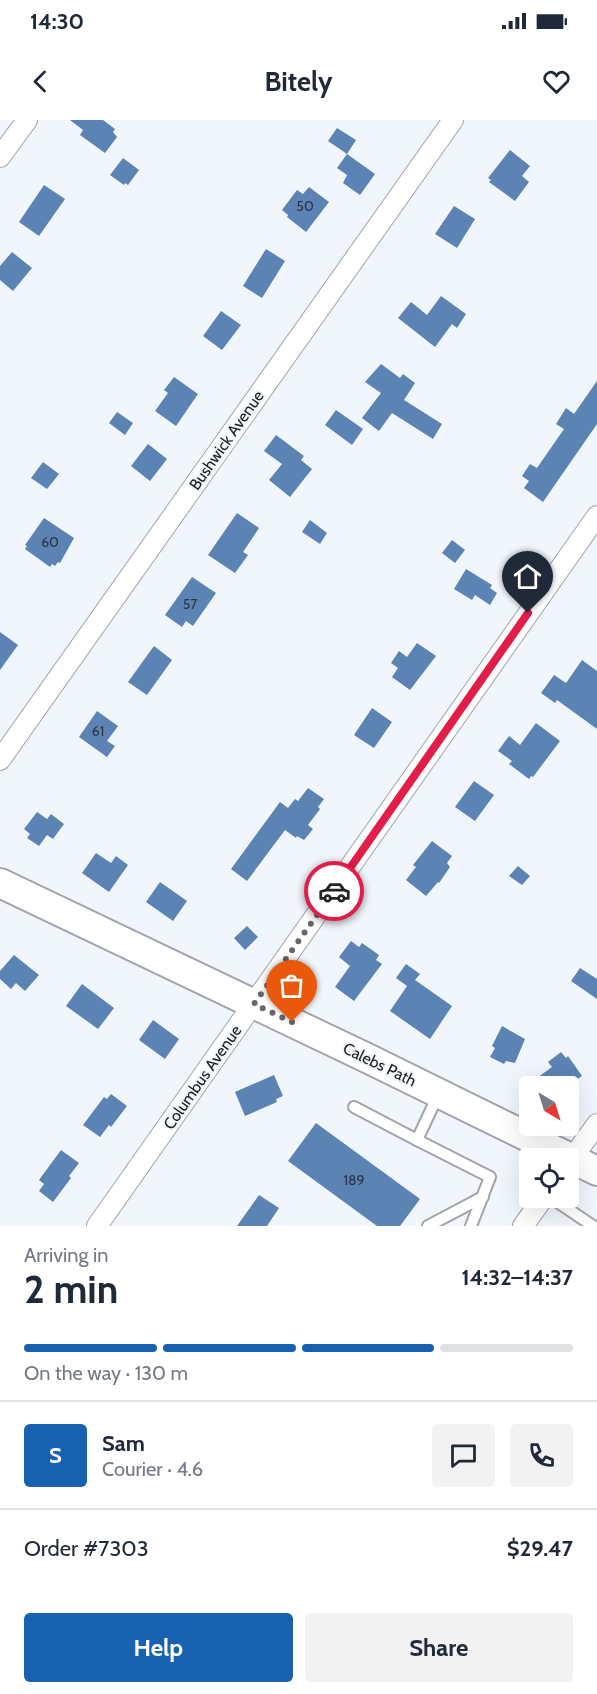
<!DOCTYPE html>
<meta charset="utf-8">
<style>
body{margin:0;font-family:Cabin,sans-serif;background:#f2f2f3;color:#1f2937;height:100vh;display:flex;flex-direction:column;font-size:22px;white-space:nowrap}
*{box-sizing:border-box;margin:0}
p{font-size:20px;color:#747a83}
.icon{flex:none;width:33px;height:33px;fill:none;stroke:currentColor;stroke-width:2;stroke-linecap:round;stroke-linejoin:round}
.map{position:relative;height:1106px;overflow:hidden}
.drawer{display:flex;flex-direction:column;background:#fff;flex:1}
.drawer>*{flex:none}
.needle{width:39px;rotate:142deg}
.fabs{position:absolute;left:519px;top:956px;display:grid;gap:12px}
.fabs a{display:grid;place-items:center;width:60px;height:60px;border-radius:6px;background:#fff;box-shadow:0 6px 24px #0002;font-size:30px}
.pin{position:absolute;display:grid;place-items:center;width:51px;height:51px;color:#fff;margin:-62px -26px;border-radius:50% 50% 50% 0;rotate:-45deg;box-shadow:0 0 6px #0007}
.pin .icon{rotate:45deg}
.courier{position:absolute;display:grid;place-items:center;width:60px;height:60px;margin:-30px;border:4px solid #e11d48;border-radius:50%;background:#fff;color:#222;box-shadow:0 2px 8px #0007}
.headline em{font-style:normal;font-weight:800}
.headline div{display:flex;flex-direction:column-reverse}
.headline{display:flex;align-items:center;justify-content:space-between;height:102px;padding:0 24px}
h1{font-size:39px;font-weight:800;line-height:45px}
.bar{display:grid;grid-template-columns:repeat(4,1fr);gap:9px 6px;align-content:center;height:72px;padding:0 24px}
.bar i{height:8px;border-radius:4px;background:#e0e1e3}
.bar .active{background:#1861b1}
.bar p{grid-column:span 4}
.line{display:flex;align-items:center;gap:15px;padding:0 24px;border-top:2px solid #e0e1e3}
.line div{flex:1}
.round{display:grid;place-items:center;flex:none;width:63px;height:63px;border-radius:6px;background:#f2f2f3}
.cta{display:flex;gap:12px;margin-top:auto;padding:12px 24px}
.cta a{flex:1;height:69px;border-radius:6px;background:#1861b1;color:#fff;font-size:24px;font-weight:800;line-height:69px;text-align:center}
.cta a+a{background:#f2f2f3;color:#1f2937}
.status{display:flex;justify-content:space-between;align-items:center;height:42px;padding:0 30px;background:#fff;direction:ltr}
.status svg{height:16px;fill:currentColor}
header{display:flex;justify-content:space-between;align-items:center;height:78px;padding:0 24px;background:#fff;font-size:27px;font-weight:800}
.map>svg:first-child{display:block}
</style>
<div class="status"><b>14:30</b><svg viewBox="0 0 49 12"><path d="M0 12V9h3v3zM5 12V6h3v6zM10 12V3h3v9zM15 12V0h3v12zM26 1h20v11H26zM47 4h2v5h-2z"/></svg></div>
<header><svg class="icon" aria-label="back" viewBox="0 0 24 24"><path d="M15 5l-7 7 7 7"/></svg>Bitely<svg class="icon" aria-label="heart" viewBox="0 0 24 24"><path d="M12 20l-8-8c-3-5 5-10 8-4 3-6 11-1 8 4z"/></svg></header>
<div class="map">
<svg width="597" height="1106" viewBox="0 0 597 1106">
<rect width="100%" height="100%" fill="#f1f6fc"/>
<g fill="#5b83b4">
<polygon points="70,0 103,0 115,9 113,12 117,17 105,33 80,15 83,10"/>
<polygon points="337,8 356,20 347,34 328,21"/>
<polygon points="510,30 530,46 522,56 529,62 515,81 489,62 491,60 488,58"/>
<polygon points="347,34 375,54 360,75 343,63 347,55 337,48"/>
<polygon points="123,38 139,50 128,65 125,63 124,65 110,55"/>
<polygon points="44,65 65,79 39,116 19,102"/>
<polygon points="309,67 329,82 306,112 287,97 288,95 282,90 297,70 303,74"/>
<polygon points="454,86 475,99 457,128 435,114"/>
<polygon points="266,129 285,141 262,178 243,166"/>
<polygon points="12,132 32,148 13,171 0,160 0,146"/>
<polygon points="441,176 466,194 457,208 452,204 435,227 398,198 411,182 427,195"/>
<polygon points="221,191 241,205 222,230 203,216"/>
<polygon points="381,244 400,258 403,254 415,263 404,280 442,304 433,319 392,293 379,311 362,298 381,273 365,262"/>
<polygon points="174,257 198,274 176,306 155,291 168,273 164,270"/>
<polygon points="597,261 597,304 543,382 524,368 529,361 522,356 530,344 537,348 564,309 556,304 566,288 574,294"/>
<polygon points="336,290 363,309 352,325 325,305"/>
<polygon points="117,292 133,303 125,315 109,303"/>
<polygon points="276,315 304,336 301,340 312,349 290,377 269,360 282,344 264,331"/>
<polygon points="148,324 167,339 150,361 131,346"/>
<polygon points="43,342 59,354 47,369 31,358"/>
<polygon points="237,393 259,408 243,432 248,435 235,453 208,435"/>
<polygon points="44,398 74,418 60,443 58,442 55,446 52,444 50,447 25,429 27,426 25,425"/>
<polygon points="310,400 327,413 320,424 302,412"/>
<polygon points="452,420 465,430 455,443 442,433"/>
<polygon points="466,449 492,465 490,468 497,473 490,485 475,475 472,480 454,469"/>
<polygon points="192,457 216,473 193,506 186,501 182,507 165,495"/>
<polygon points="0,512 18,525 0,550"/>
<polygon points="417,523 436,536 410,570 392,557 398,548 391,543 399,531 407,537"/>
<polygon points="154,526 172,540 147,575 128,562"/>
<polygon points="582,540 597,551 597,609 557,580 555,583 541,573 554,555 566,563"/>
<polygon points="372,588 392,602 374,628 354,615"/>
<polygon points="97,591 118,606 107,621 115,626 107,637 79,617"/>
<polygon points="536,603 560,621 533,657 531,656 529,659 509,644 512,641 498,631 509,616 520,625"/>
<polygon points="474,661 494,675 475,701 455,687"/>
<polygon points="308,668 324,679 318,687 320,689 308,705 313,709 304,720 297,716 296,718 285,710 247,761 231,749 280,682 288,688 295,679 298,681"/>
<polygon points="37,692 47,699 51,694 64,704 53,719 47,715 39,726 27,718 30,714 24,709"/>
<polygon points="432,721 452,736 447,743 450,747 439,763 438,762 426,776 406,760 416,747 413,745"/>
<polygon points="96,733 111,743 116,736 128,745 109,772 82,753"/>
<polygon points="518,746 530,756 522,765 509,756"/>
<polygon points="160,762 187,781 173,801 146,782"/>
<polygon points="247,806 258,817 245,830 234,818"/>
<polygon points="351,821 359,827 362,823 379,835 376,840 382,844 354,881 335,867 350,846 339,837"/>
<polygon points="14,835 39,855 25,871 16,863 11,869 0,859 0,851"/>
<polygon points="406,844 420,854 415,860 452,886 430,919 390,891 407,866 396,858"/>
<polygon points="580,848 597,859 597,879 571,861"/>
<polygon points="82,864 114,888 98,909 66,886"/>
<polygon points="153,900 179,919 165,939 139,920"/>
<polygon points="502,906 525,919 515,943 506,941 504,944 490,937 495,928 492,926"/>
<polygon points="561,932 566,938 568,936 582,956 568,966 543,966 537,958 552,947 548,942"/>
<polygon points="274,955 283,976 276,979 277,982 245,996 235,972"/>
<polygon points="111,974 127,986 111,1007 109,1005 100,1017 83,1005 104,977 107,979"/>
<polygon points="316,1003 420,1079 400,1106 377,1106 288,1041"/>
<polygon points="61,1030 79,1043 69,1056 71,1058 53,1082 39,1071 44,1064 39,1060"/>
<polygon points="259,1075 279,1088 267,1106 237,1106"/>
</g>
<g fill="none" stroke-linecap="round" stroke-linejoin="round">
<defs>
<g id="lane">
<polyline points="439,973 417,1020 490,1057 471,1106"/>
<polyline points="354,987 417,1020"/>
<polyline points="550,1077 593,1106"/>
<polyline points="428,1106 483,1077"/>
</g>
<g id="street">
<polyline points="0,37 27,0"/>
<polyline points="0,640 453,0"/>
<polyline points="568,1044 597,1004"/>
<polyline points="97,1106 597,396"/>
<polyline points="523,1106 544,1077"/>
</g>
<polyline id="secondary" points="0,763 367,938 597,1051"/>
</defs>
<use href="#lane" stroke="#a1a5ab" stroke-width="14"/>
<use href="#street" stroke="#a1a5ab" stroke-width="22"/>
<use href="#secondary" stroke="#a1a5ab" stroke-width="32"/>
<use href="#lane" stroke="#fff" stroke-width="10"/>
<use href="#street" stroke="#fff" stroke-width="20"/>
<use href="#secondary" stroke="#fff" stroke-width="28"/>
</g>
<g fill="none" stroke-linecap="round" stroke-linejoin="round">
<polyline stroke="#65686b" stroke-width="6" stroke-dasharray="0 10.8" points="292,902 254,884 334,771"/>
<polyline stroke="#e11d48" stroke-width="8" points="334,771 528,493"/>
</g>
<g text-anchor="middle" stroke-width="4.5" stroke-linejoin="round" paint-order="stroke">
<g font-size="14" fill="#2a3543">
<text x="305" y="91">50</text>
<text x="50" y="427">60</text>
<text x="190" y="489">57</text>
<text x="98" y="616">61</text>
<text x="354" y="1065">189</text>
</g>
<g font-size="16" fill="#1a1b1d" stroke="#f1f6fc">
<text transform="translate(226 320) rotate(-55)" y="6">Bushwick Avenue</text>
<text transform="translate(380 944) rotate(26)" y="6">Calebs Path</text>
<text transform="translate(202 957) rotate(-55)" y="6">Columbus Avenue</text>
</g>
</g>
</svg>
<div class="fabs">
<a><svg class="needle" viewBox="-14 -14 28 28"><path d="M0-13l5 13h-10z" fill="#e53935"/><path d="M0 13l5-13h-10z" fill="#747a83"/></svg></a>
<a><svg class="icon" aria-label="locate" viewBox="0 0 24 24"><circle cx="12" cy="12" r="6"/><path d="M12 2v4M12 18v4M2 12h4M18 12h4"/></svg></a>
</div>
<div class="pin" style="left:292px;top:902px;background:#ea580c"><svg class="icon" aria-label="bag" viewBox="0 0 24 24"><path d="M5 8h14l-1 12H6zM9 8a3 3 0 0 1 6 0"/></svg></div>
<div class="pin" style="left:528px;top:493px;background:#1f2937"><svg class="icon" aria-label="home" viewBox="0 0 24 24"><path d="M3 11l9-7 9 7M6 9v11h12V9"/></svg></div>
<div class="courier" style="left:334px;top:771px"><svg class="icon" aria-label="car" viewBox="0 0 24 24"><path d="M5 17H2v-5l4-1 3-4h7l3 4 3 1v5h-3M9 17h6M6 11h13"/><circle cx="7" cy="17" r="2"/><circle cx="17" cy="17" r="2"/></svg></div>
</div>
<section class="drawer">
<div class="headline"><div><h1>2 min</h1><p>Arriving in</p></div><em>14:32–14:37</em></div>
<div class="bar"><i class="active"></i><i class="active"></i><i class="active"></i><i></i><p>On the way · 130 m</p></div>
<div class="line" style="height:108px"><b class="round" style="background:#1861b1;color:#fff">S</b><div><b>Sam</b><p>Courier · 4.6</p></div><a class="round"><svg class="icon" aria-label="chat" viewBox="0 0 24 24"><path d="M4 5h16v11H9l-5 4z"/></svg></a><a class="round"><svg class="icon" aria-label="phone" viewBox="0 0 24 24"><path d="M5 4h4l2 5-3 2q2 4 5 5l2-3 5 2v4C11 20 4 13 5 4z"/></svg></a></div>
<div class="line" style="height:78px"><div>Order #7303</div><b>$29.47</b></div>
<div class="cta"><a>Help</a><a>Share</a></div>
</section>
